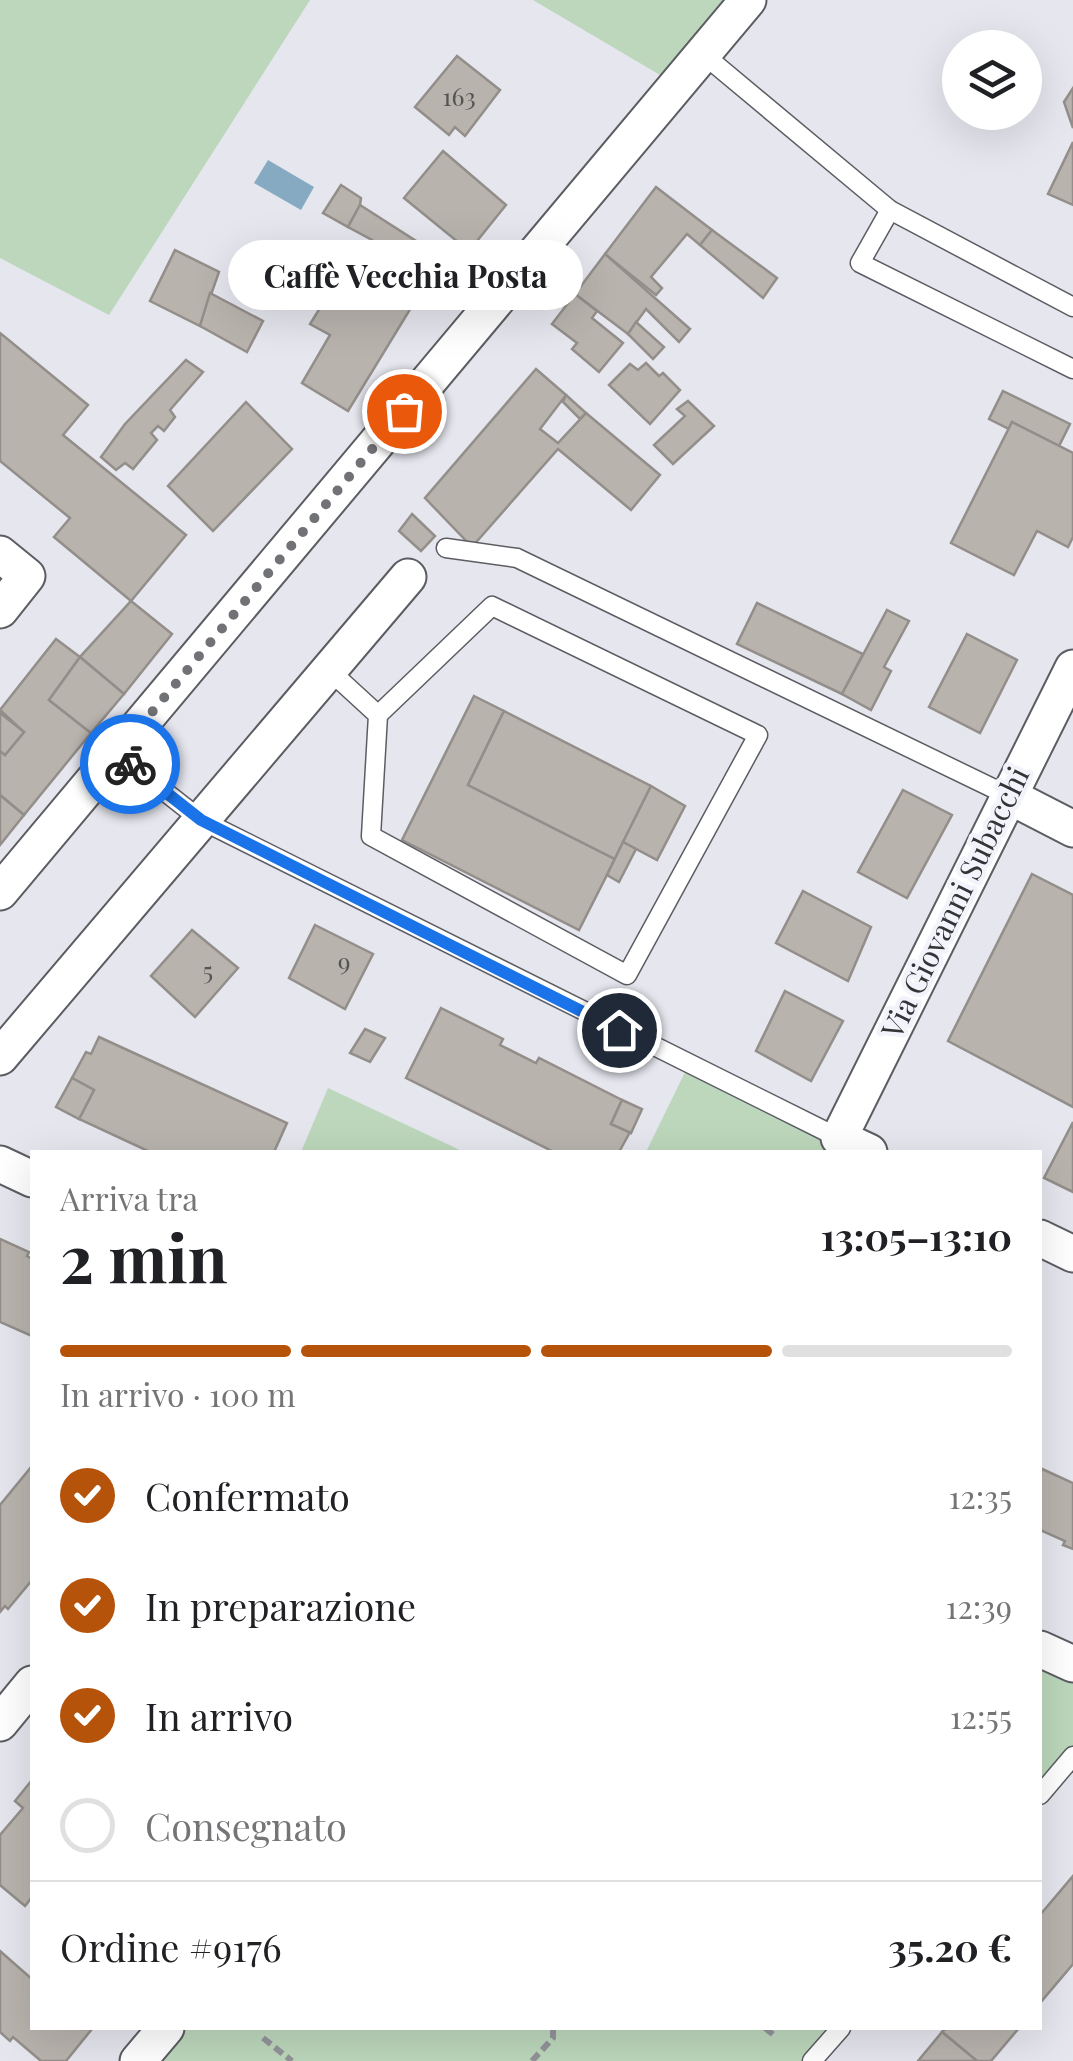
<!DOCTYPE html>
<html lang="it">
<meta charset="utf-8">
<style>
body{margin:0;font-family:"Playfair Display",serif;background:#f6f6f6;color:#202124;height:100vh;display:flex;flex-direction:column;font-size:38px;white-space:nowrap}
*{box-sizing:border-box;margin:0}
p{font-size:32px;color:#757577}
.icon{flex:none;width:55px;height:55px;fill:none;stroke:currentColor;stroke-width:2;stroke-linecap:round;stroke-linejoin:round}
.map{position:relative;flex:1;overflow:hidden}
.sheet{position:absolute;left:30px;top:1150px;width:1012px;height:880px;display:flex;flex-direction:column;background:#fff;border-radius:0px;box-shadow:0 10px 40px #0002}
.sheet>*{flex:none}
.tools{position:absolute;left:942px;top:30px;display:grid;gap:20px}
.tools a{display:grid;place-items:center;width:100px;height:100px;border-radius:50%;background:#fff;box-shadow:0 10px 40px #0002;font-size:50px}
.pin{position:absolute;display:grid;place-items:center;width:85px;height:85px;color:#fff;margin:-42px;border:5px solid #fff;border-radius:50%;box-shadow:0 2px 10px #0007}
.courier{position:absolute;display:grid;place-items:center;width:100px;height:100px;margin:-50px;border:8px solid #1a73e8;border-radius:50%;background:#fff;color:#222;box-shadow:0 2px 12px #0007}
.bubble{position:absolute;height:70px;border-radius:35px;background:#fff;box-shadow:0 10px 40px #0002;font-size:32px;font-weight:700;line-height:70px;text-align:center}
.summary em{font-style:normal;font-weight:700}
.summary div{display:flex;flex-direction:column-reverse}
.summary{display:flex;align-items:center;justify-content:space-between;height:170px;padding:0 30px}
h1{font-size:65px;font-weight:700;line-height:75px}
.bar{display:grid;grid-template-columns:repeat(4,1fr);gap:15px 10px;align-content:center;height:120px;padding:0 30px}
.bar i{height:12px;border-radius:8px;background:#e0e0e0}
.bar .current{background:#b45309}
.bar p{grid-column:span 4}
.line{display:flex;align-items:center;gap:25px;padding:0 30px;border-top:2px solid #e0e0e0}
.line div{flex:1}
ol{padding:0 30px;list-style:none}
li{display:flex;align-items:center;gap:30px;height:110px}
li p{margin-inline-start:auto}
li .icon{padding:10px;border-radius:50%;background:#b45309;color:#fff;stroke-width:4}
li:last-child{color:#757577}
li i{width:55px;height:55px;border:5px solid #e0e0e0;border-radius:50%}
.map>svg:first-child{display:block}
</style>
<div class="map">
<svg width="1073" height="2061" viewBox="0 0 1073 2061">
<rect width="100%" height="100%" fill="#e5e6ee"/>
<g fill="#bcd7bc">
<polygon points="0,0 310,0 109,315 0,258"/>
<polygon points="533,0 748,0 677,85"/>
<polygon points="689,1064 836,1138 829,1152 646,1152"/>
<polygon points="328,1088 464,1152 301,1152"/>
<polygon points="1040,1650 1073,1666 1073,1754 1040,1792"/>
<polygon points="177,2028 838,2028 809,2061 149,2061"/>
</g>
<polygon fill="#87aac3" points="268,160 314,187 301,210 254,183"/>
<g fill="#b8b3ad" stroke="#938e89" stroke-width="2.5">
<polygon points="457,56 500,90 465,136 455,127 449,135 415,107"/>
<polygon points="1073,88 1073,128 1064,102"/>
<polygon points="1073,142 1073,205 1048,194"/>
<polygon points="443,151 506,205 469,251 404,198"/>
<polygon points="341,185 361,198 360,205 348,227 323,213"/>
<polygon points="656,187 712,230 700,245 687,234 651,277 662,288 656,295 605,254"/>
<polygon points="360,205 427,248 403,289 417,298 348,411 302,383 330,335 310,324 333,287 342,293 372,240 348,227"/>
<polygon points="712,230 777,278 763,298 700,245"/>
<polygon points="175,250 219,272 200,326 150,301"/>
<polygon points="605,254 690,329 679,342 646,309 628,334 575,294"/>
<polygon points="210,293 263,321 247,352 200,326"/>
<polygon points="575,294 597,311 592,318 623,343 599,372 572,349 577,343 552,324"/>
<polygon points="636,322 664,347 653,359 628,334"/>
<polygon points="0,333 88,405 63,435 186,535 131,601 54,537 70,518 0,461"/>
<polygon points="186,360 203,372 170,410 175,417 164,431 158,426 151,433 157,440 133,469 125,463 116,470 101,457 125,424"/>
<polygon points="646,363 659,376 663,373 680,390 650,424 609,385 630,364 638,370"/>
<polygon points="536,369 566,395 540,429 558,443 586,413 660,475 631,510 558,449 472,547 425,498"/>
<polygon points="1003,391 1070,424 1059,446 1012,422 1009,429 989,419"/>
<polygon points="566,395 586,413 580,419 563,402"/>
<polygon points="688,401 714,426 673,464 654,445 685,416 677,409"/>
<polygon points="246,402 292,449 213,531 168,486"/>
<polygon points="1012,422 1073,453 1073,537 1068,547 1037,531 1014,575 951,543"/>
<polygon points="412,514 435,536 421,551 399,531"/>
<polygon points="131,601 172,634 124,694 80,657"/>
<polygon points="757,603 863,654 842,694 737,644"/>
<polygon points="887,610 909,621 884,667 891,671 871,710 842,694"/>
<polygon points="967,634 1017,660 980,733 929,707"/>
<polygon points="56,639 80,657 49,700 91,733 24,815 0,795 0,751 5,755 24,732 0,710"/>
<polygon points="80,657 124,694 91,733 49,700"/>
<polygon points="474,696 504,711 468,785 615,859 579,930 402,840"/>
<polygon points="504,711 651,786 615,859 468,785"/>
<polygon points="0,713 24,732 5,755 0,751"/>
<polygon points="651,786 685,806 657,860 623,842"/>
<polygon points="903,790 952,815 907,898 858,872"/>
<polygon points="0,795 24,815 0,845"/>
<polygon points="623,842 636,849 619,882 607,875"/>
<polygon points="1032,874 1073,895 1073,1107 948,1041"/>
<polygon points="803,891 871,927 848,981 776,943"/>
<polygon points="315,925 373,954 345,1009 289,978"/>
<polygon points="192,930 238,968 195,1017 151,976"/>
<polygon points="785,991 843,1021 811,1081 756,1051"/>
<polygon points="441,1008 503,1039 500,1045 536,1063 539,1058 622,1100 611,1124 630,1132 619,1152 554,1152 406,1078"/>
<polygon points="365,1029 385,1038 370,1062 350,1053"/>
<polygon points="99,1037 287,1123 274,1152 150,1152 79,1119 94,1090 72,1078 86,1052 91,1054"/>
<polygon points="72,1078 94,1090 79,1119 56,1107"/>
<polygon points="622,1100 642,1109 631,1133 611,1124"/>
<polygon points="1073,1122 1073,1192 1044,1178"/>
<polygon points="0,1239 29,1252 27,1256 32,1259 32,1336 0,1322"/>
<polygon points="32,1466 32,1580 8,1609 5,1606 0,1612 0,1505"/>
<polygon points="1040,1468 1073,1483 1073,1549 1063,1545 1065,1541 1040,1530"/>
<polygon points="32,1780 32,1897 25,1906 0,1885 0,1835 23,1808 15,1801"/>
<polygon points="1073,1876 1073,1964 1040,2003 1040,1915"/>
<polygon points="0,1951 32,1979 32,2028 92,2029 66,2061 41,2061 13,2037 10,2041 0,2032"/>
<polygon points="946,2028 1019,2028 991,2061 977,2061 942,2032"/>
<polygon points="942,2032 977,2061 918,2061"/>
</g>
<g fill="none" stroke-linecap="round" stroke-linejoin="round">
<defs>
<g id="service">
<polyline points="703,54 890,210 1073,307"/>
<polyline points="890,210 860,263 1073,369"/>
<polyline points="446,548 517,558 1009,796"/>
<polyline points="329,670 378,715 371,836 627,975 758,735 492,606 378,715"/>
<polyline points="117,754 201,820 839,1138"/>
<polyline points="1040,1795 1073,1756"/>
<polyline points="812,2061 841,2028"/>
</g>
<g id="minor">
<polyline points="0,554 27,576 0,610"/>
<polyline points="1009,796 1073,829"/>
<polyline points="0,892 748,0"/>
<polyline points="0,1057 408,577"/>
<polyline points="869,1152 839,1138 1073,668"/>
<polyline points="0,1164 32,1179"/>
<polyline points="1040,1238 1073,1254"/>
<polyline points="1040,1649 1073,1664"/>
<polyline points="0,1723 32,1684"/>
<polyline points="138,2061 166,2028"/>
</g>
</defs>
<use href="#service" stroke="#5c5d63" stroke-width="21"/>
<use href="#minor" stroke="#5c5d63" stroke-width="39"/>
<g stroke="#93949a" stroke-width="6" stroke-dasharray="10 5" stroke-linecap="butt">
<polyline points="765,2028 775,2036"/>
<polyline points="263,2038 292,2061"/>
<polyline points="532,2061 553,2038 553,2028"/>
</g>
<use href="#service" stroke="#fff" stroke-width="18"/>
<use href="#minor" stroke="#fff" stroke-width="35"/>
</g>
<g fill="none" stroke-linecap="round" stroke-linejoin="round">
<polyline stroke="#717276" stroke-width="10" stroke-dasharray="0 18" points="130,764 117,754 404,411"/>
<polyline stroke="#1a73e8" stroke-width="12" points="130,764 201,820 619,1030"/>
</g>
<g text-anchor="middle" stroke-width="9" stroke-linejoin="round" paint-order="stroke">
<g font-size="25" fill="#545454">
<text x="459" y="106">163</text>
<text x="344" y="971">9</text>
<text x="208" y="980">5</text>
</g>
<g font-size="30" fill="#333436" stroke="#f3f3fb">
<text transform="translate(956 903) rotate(-64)" y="10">Via Giovanni Subacchi</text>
</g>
</g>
</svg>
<div class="tools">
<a><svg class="icon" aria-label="layers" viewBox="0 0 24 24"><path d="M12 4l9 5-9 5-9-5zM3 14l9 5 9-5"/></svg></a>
</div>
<div class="pin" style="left:404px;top:411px;background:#ea580c"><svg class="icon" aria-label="bag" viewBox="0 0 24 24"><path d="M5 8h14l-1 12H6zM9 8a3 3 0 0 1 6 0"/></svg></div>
<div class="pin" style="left:619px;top:1030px;background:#1f2937"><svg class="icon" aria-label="home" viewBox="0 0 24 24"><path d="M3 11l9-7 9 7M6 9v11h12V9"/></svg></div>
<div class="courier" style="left:130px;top:764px"><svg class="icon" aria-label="bike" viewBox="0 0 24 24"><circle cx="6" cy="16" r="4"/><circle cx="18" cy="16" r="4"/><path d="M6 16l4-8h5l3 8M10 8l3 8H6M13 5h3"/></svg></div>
<div class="bubble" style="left:228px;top:240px;width:355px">Caffè Vecchia Posta</div>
<section class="sheet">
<div class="summary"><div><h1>2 min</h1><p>Arriva tra</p></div><em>13:05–13:10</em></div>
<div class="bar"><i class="current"></i><i class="current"></i><i class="current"></i><i></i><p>In arrivo · 100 m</p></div>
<ol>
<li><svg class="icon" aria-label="check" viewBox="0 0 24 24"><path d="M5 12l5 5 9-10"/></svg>Confermato<p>12:35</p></li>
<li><svg class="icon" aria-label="check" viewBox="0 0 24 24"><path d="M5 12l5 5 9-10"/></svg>In preparazione<p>12:39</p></li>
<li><svg class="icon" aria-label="check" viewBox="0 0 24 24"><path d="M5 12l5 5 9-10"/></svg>In arrivo<p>12:55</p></li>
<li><i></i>Consegnato</li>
</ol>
<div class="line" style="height:130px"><div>Ordine #9176</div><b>35.20 €</b></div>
</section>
</div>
